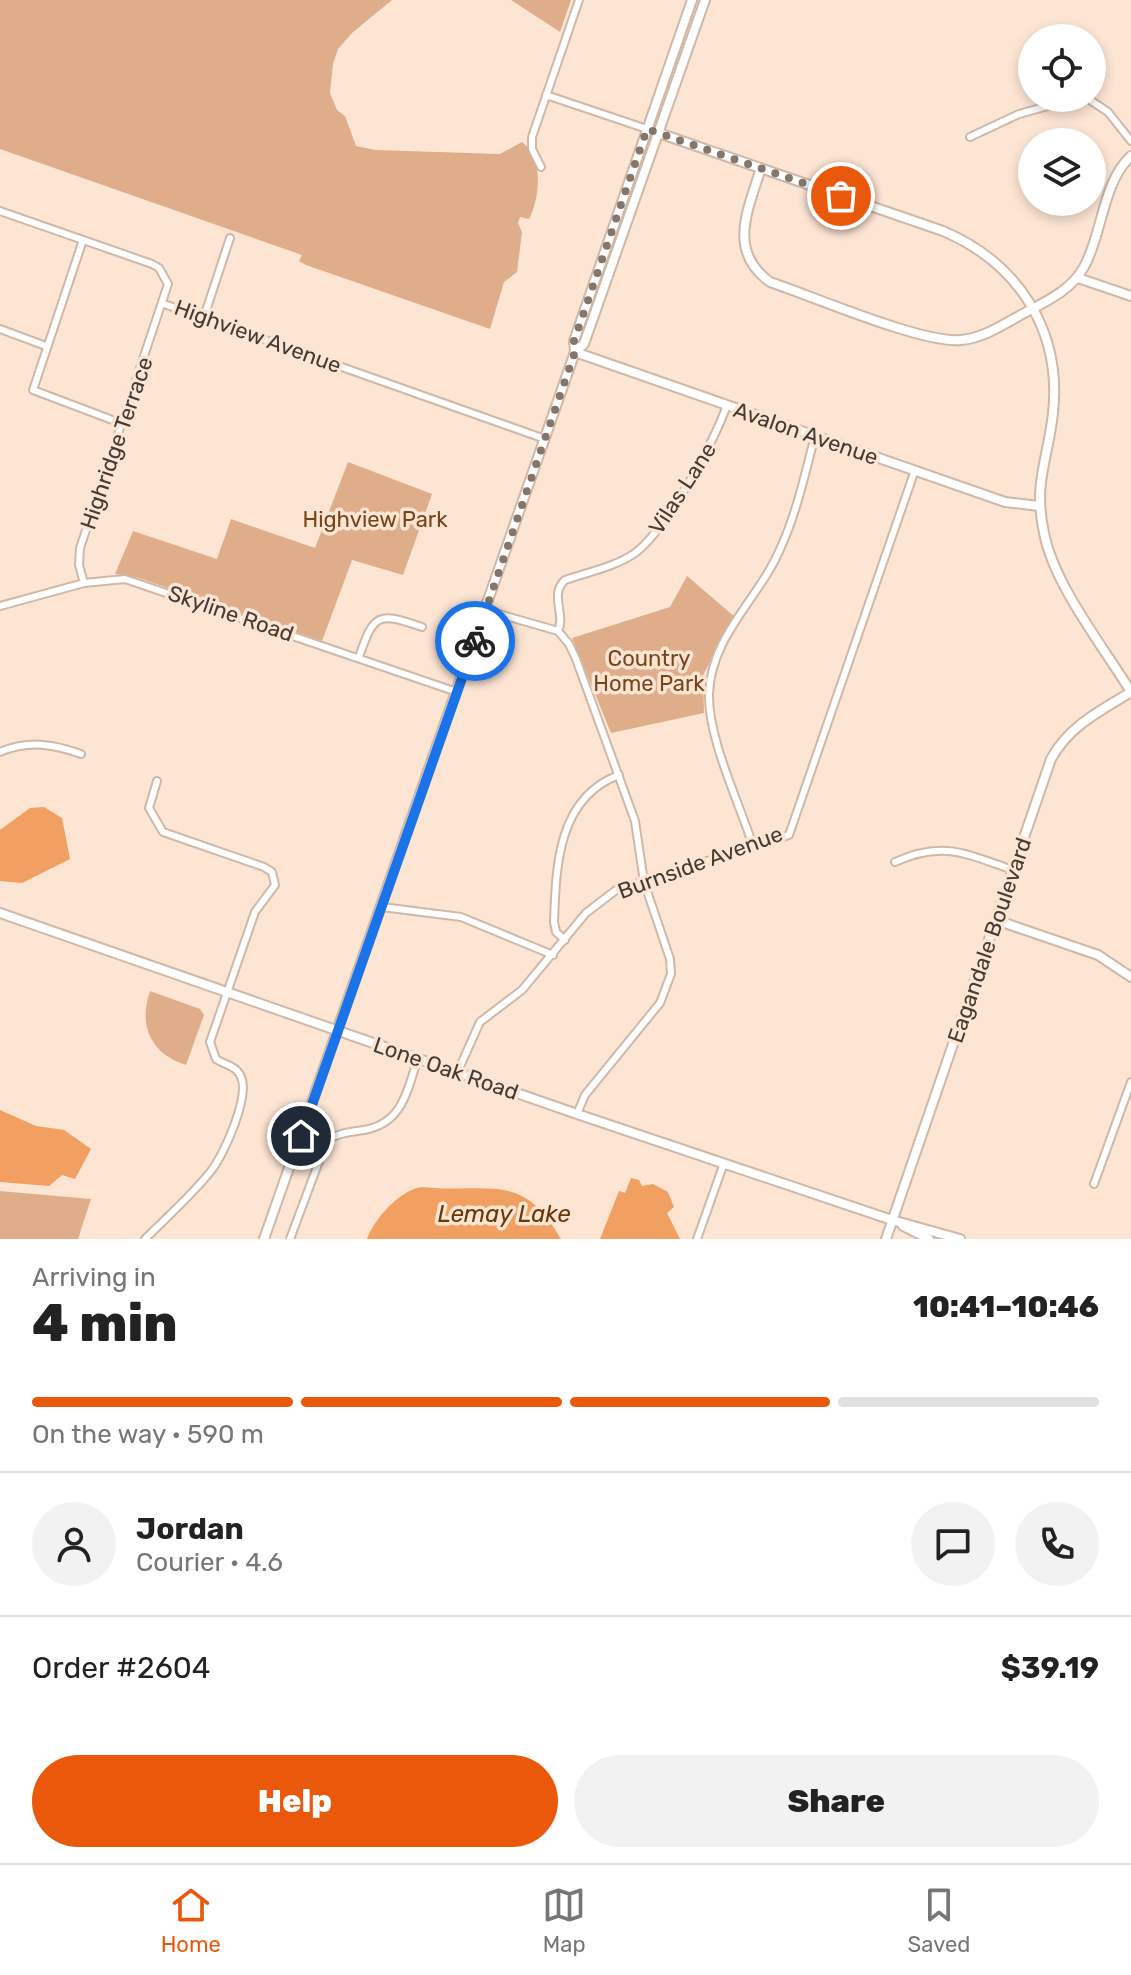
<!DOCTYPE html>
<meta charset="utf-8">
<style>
body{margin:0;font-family:Rubik,sans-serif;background:#f2f2f2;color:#222;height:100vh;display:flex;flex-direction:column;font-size:30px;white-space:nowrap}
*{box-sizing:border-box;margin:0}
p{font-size:26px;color:#767676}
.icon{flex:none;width:44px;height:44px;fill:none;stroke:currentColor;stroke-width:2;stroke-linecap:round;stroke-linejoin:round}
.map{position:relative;height:1239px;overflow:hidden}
.details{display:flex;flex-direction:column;background:#fff;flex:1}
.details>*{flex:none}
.tools{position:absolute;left:1018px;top:24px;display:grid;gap:16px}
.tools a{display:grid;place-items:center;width:88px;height:88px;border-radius:50%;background:#fff;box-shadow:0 4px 12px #0003;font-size:40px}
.pin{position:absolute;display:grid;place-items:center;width:68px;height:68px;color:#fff;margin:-34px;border:4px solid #fff;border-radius:50%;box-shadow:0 2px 8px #0007}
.courier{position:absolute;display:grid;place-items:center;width:80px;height:80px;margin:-40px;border:6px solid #1a73e8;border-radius:50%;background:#fff;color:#222;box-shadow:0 2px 10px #0007}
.overview em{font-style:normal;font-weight:800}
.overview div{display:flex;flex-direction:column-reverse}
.overview{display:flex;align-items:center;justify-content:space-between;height:136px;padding:0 32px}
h1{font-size:52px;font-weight:800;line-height:60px}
.bar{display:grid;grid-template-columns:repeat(4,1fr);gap:12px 8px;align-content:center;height:96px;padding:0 32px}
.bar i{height:10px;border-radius:6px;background:#e0e0e0}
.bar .current{background:#ea580c}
.bar p{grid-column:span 4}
.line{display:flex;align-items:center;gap:20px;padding:0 32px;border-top:2px solid #e0e0e0}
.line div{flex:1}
.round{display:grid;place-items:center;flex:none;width:84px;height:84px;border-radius:42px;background:#f2f2f2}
.primary-button{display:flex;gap:16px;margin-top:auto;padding:16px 32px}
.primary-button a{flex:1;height:92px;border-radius:48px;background:#ea580c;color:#fff;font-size:32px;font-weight:800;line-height:92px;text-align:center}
.primary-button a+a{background:#f2f2f2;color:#222}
.dock{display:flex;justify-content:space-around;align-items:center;height:112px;border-top:2px solid #e0e0e0;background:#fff;font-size:22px;color:#767676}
.dock a{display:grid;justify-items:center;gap:4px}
.dock .current{color:#ea580c}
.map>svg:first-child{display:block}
</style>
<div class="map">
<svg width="1131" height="1239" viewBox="0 0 1131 1239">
<rect width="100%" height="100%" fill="#fde5d4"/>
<g fill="#dfad8a">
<path d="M0,0H392L352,33L338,49L333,64L330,93L337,110L345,116L356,146L376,150L500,154L522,142C544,158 540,198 529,219L520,217L518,223L522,232L517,272L504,282L490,329L306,265L299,261L302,255L0,149Z"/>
<polygon points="511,0 571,0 560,32"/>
<polygon points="348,462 432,494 403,575 352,560 322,641 139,578 115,574 133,531 217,559 231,519 315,548"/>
<polygon points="687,576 735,617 703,675 704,713 611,733 572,638 670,607"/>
<path d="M150,991L200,1009L204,1015L186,1065C151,1054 138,1026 150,991Z"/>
<polygon points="0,1191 91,1199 78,1239 0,1239"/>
</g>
<g fill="#f2a062">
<polygon points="44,807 62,818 70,859 22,883 0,881 0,830 30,808"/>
<polygon points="0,1110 36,1126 64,1130 91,1149 75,1179 62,1175 49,1186 0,1182"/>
<polygon points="631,1178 639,1180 642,1186 653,1184 668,1192 674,1207 667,1213 680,1239 600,1239 619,1191 625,1193"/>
<path d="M422,1187C489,1194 522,1170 561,1239H367C374,1219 401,1189 422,1187Z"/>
</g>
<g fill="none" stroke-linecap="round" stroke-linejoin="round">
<defs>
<g id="street">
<polyline points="546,95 647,129"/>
<polyline points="1087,98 1108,112 1131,141"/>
<polyline points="970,137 1019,114 1077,98"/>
<polyline points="541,167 532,149 532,137 579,0"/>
<polyline points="0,211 152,264 159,268 168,284 80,548 79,565 84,583"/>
<polyline points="83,240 33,390 123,424"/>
<polyline points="164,304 545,439"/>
<polyline points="204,317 230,238"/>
<polyline points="0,329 46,346"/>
<polyline points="0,606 84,583 125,579 457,692"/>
<polyline points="485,610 558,631"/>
<polyline points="558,631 569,644 576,659 635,821 644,882 670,959 671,974 660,1003 585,1095 577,1114"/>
<path d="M558,631C566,614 549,595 565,580C588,572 615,567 635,553C666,530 714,442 727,405"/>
<path d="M359,657C374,613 378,612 422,627"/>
<path d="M0,752C29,740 53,744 81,754"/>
<path d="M753,846C739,802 708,739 709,694C711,635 760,598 781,547C797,512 805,473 815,436"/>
<path d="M895,862C943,840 966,854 1013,870"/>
<polyline points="382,907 461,917 553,955"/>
<path d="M565,940L556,932L554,922C556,868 557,798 619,775"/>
<polyline points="458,1071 480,1022 522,990 586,913 616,890 789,835 915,470"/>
<polyline points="1094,1184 1131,1082"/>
<path d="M145,1239C167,1217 192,1195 211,1171C224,1155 250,1096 241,1077C237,1066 225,1065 216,1059L210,1042L255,912L275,885L272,872L264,867L163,832L149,808L157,781"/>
<path d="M290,1239L327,1140C338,1133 351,1132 364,1130C403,1123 407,1091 418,1058"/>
<polyline points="697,1239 724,1163"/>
</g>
<g id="secondary">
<path d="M647,129L943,231C1018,263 1062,330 1053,413C1048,460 1033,482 1044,533C1054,585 1103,646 1131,692"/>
<path d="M761,168C748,210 727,251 770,282C812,296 923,344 961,340C985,338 1007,322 1028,311C1049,300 1072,289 1084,267C1103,233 1102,183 1131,156"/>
<polyline points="1078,278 1131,296"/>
<polyline points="575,352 1005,502 1039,506"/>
<polyline points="575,352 584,344 705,0"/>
<polyline points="0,913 577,1114 892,1220 960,1239"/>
<polyline points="996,920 1098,955 1131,977"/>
<polyline points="903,1226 929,1239"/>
<polyline points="264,1239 575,352 574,341 692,0"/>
<path d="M886,1239L1051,759C1069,726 1100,711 1131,692"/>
</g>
</defs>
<use href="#street" stroke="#cfb8a7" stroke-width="10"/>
<use href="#secondary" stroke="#cfb8a7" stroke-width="12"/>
<use href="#street" stroke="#fff" stroke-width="6"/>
<use href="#secondary" stroke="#fff" stroke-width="8"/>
</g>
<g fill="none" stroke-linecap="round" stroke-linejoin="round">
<polyline stroke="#85766c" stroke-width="8" stroke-dasharray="0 14.4" points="475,641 575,352 574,341 647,129 841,196"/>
<polyline stroke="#1a73e8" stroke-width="10" points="301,1136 475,641"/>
</g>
<g text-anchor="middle" stroke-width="7" stroke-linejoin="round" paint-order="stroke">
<g font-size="22" fill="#443b34" stroke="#fde5d4">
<text transform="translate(258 336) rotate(20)" y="8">Highview Avenue</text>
<text transform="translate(806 433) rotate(19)" y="8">Avalon Avenue</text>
<text transform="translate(116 443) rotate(-71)" y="8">Highridge Terrace</text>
<text transform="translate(682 488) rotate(-57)" y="8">Vilas Lane</text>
<text transform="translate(231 613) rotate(19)" y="8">Skyline Road</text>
<text transform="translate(700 862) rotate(-20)" y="8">Burnside Avenue</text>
<text transform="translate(989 940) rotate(-71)" y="8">Eagandale Boulevard</text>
<text transform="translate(446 1068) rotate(19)" y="8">Lone Oak Road</text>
</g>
<g font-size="22" fill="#794417" stroke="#fde5d4">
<text x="375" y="527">Highview Park</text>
<text x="649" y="666">Country<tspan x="649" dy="25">Home Park</tspan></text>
</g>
<g font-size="24" font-style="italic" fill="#6b3704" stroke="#fde5d4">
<text x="504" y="1222">Lemay Lake</text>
</g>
</g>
</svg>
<div class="tools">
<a><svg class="icon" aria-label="locate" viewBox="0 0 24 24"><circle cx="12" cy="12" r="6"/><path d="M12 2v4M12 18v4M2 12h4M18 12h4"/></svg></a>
<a><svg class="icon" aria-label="layers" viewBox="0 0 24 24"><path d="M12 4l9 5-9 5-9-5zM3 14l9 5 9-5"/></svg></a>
</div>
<div class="pin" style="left:841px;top:196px;background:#ea580c"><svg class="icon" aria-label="bag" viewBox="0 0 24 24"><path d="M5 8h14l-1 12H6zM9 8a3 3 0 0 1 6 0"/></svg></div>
<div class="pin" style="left:301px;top:1136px;background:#1f2937"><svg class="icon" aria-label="home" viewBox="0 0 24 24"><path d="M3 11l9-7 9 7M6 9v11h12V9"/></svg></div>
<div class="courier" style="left:475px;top:641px"><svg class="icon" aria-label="bike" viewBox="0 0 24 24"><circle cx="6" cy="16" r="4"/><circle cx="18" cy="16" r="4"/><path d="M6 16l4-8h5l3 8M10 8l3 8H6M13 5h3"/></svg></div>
</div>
<section class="details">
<div class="overview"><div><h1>4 min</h1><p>Arriving in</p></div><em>10:41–10:46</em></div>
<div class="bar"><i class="current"></i><i class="current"></i><i class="current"></i><i></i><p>On the way · 590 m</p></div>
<div class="line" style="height:144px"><a class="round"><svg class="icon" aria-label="person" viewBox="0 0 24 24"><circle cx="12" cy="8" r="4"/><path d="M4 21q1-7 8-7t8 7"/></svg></a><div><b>Jordan</b><p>Courier · 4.6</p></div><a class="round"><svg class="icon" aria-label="chat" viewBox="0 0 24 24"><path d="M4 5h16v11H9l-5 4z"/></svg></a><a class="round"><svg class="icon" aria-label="phone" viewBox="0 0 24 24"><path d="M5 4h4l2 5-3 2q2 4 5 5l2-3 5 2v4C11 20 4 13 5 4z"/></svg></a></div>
<div class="line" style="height:104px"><div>Order #2604</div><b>$39.19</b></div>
<div class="primary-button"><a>Help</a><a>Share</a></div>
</section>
<nav class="dock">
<a class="current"><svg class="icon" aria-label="home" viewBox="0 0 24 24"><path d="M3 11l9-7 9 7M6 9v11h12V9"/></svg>Home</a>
<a><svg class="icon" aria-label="map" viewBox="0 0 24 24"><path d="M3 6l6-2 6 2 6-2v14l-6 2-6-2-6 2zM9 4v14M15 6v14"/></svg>Map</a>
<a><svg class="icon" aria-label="saved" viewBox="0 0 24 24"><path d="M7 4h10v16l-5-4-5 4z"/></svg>Saved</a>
</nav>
